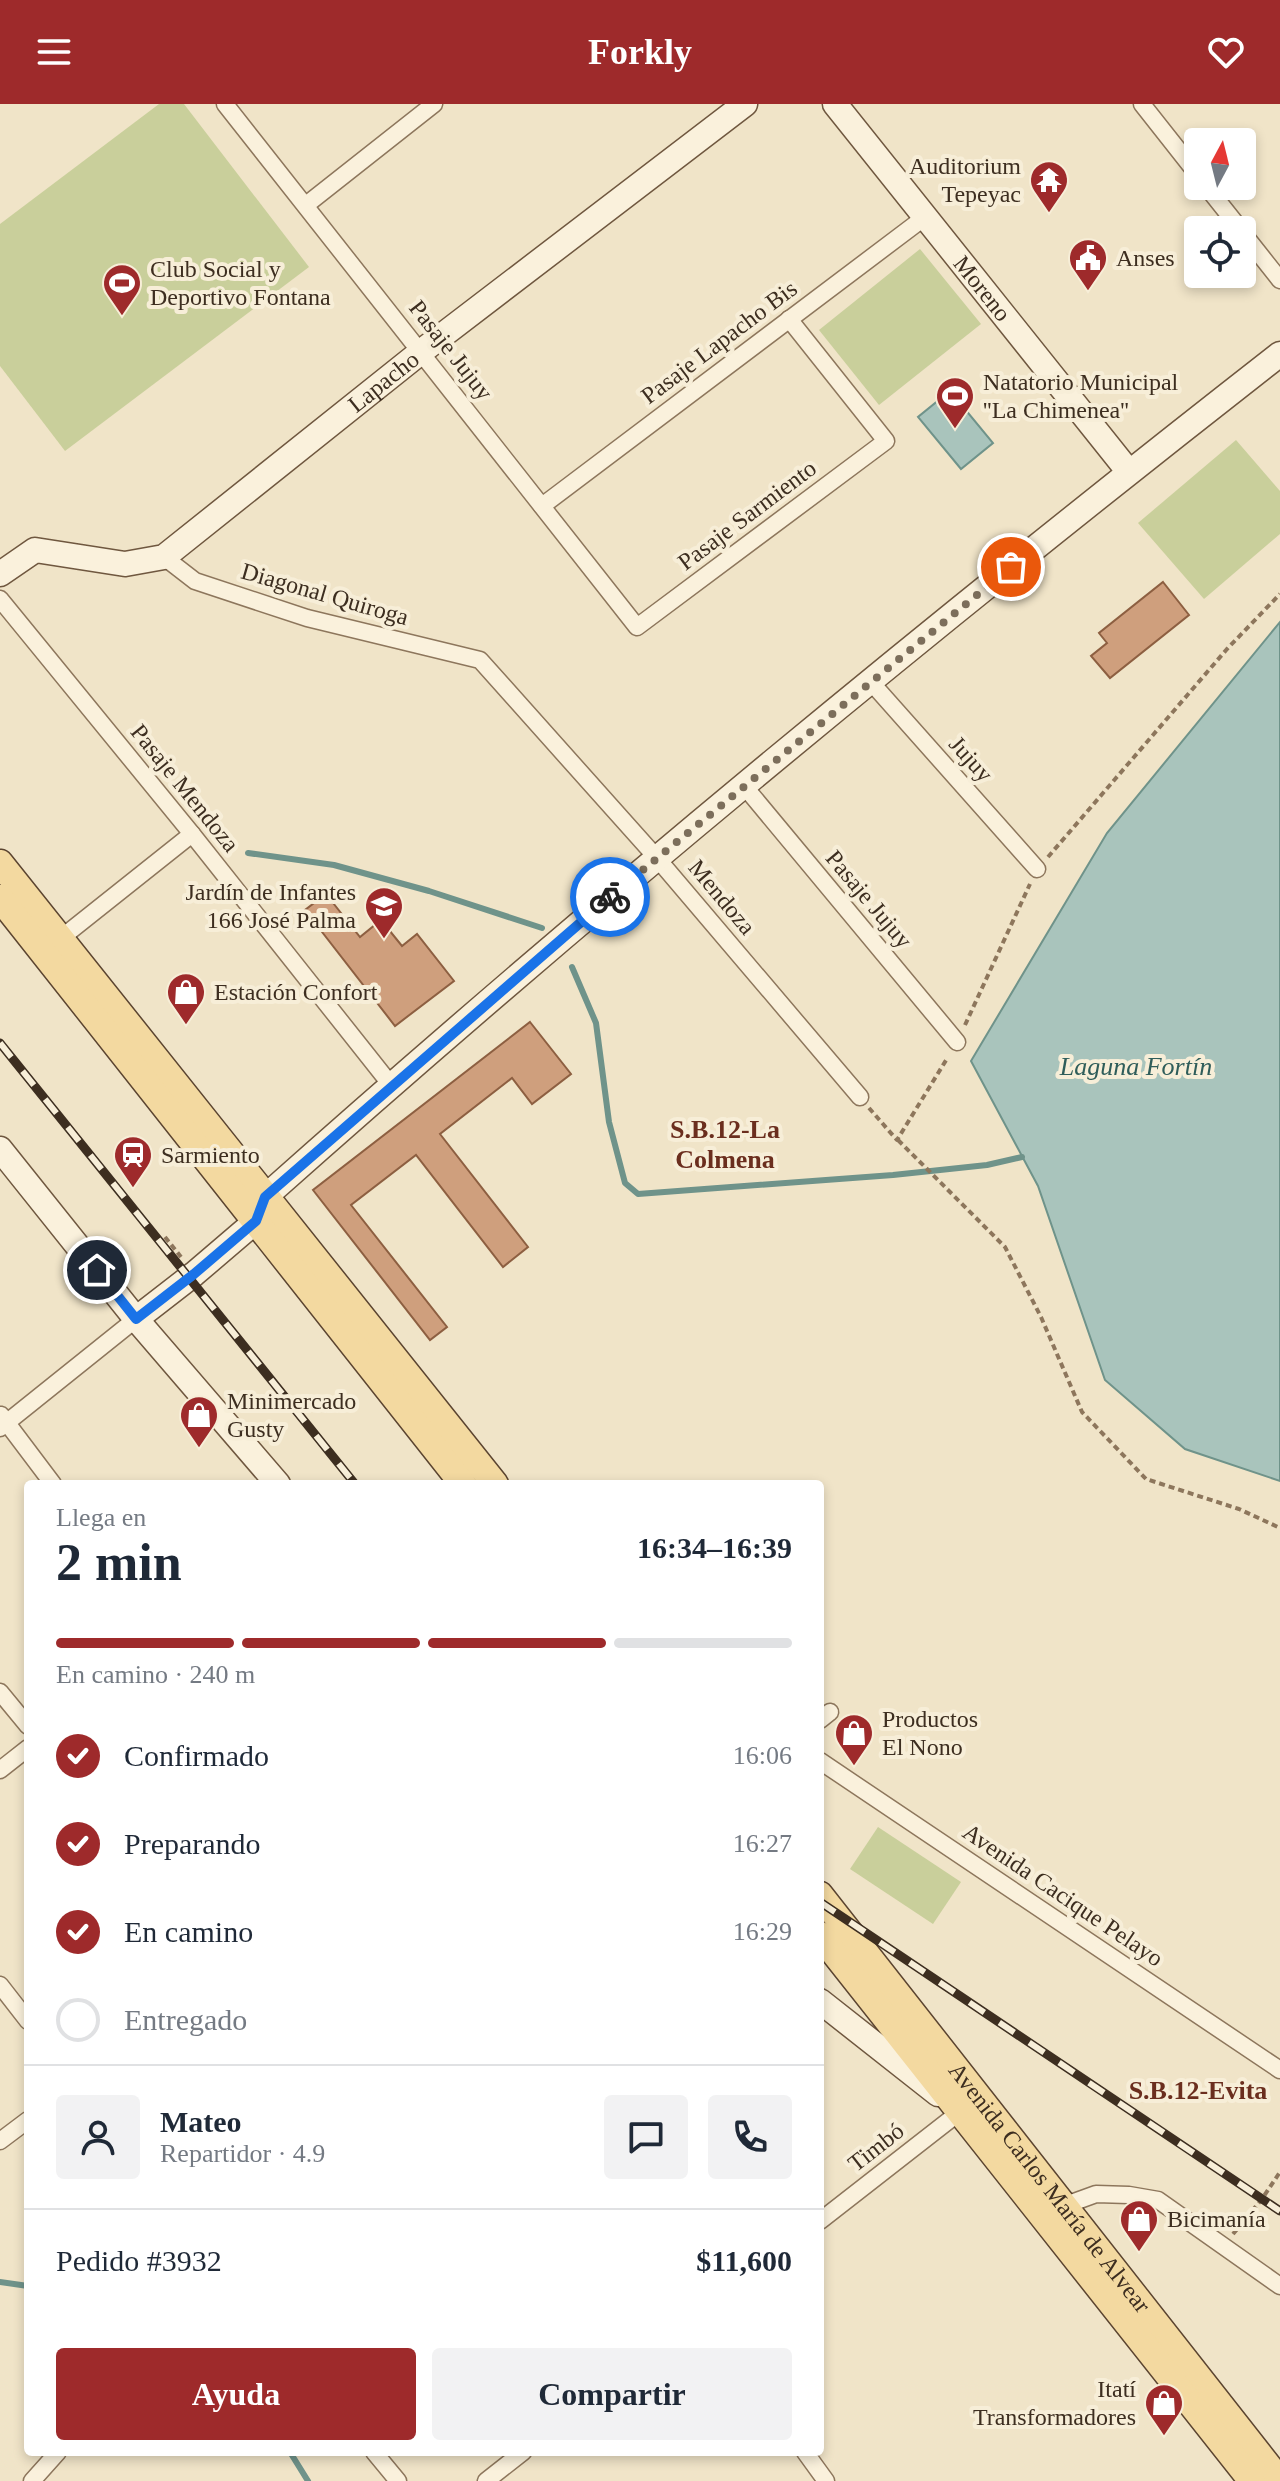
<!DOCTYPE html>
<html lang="es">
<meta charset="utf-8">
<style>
body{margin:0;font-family:"Times New Roman",serif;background:#f2f2f3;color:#1f2937;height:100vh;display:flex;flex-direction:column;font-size:30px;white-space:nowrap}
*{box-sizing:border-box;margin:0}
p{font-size:26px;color:#747a83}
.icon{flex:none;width:44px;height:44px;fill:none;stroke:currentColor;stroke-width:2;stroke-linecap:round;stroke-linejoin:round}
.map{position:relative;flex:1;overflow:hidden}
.details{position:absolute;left:24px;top:1376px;width:800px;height:976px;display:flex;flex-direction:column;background:#fff;border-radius:8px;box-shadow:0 4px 12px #0003}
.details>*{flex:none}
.needle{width:52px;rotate:7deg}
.buttons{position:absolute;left:1184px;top:24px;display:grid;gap:16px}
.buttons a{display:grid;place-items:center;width:72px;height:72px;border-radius:8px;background:#fff;box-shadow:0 4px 12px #0003;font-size:40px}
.pin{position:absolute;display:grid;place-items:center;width:68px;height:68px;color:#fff;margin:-34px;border:4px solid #fff;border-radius:50%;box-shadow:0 2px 8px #0007}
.courier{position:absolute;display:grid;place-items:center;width:80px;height:80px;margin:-40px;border:6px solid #1a73e8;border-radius:50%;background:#fff;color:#222;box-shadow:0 2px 10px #0007}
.headline em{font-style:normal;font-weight:600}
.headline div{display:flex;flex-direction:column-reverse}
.headline{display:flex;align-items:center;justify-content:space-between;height:136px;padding:0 32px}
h1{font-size:52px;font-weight:600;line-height:60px}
.bar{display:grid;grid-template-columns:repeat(4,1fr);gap:12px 8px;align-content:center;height:96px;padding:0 32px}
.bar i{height:10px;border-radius:6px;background:#e0e1e3}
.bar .current{background:#9e2a2b}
.bar p{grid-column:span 4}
.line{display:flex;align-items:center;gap:20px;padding:0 32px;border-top:2px solid #e0e1e3}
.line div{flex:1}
.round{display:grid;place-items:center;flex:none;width:84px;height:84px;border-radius:8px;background:#f2f2f3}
ol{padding:0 32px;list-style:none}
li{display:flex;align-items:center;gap:24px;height:88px}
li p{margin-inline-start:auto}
li .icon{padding:8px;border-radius:50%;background:#9e2a2b;color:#fff;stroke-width:4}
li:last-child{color:#747a83}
li i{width:44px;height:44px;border:4px solid #e0e1e3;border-radius:50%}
.button{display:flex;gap:16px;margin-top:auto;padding:16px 32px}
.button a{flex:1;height:92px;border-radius:8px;background:#9e2a2b;color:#fff;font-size:32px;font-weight:600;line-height:92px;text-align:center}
.button a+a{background:#f2f2f3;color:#1f2937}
header{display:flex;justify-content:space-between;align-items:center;height:104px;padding:0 32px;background:#9e2a2b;color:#fff;font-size:36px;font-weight:600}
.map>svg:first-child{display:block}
</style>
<header><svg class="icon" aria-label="menu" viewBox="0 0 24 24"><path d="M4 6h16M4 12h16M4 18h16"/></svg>Forkly<svg class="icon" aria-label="heart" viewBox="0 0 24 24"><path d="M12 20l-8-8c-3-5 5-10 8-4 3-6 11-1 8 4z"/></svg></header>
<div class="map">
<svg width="1280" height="2377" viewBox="0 0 1280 2377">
<rect width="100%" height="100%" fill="#f0e4c8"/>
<g fill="#c9cf9b">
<polygon points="159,0 184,0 309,163 65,347 0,262 0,120"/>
<polygon points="920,145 981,220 879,301 819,226"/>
<polygon points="1236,336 1280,387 1280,430 1204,495 1138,419"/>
<polygon points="878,1723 961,1778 933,1820 850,1765"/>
</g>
<g fill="#a9c4bc" stroke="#6f938a" stroke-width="2">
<polygon points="950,287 993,339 961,365 918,313"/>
<polygon points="1280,518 1280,1377 1185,1345 1105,1276 1038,1082 971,957 1107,729"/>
</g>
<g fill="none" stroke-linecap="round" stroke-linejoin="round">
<g stroke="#6f938a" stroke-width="6">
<polyline points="248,749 334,761 429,787 542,824"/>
<polyline points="572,863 596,919 609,1018 625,1079 638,1090 893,1071 987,1061 1022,1053"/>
<polyline points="0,2178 28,2182"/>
<polyline points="290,2348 308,2377"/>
</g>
</g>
<g fill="#cf9f7d" stroke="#8d5f41" stroke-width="2">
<polygon points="1163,478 1189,511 1110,574 1091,552 1107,539 1099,529"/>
<polygon points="326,790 360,833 381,816 402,842 417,830 454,877 395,922 305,806"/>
<polygon points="530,918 571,970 532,1000 512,974 440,1030 528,1143 503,1163 416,1051 351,1101 447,1223 430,1236 313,1086"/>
</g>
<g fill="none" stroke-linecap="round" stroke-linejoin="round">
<defs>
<g id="street">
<polyline points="225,0 637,523 886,337 789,215"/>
<polyline points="1142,0 1198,71"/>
<polyline points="1206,82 1241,126"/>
<polyline points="306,101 434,0"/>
<polyline points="1242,128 1280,176"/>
<polyline points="542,402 925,113"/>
<polyline points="164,453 195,477 307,514 480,556 656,753 860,993"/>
<polyline points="0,495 192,730 391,981"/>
<polyline points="870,577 1037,765"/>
<polyline points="745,683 957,938"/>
<polyline points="60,835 192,730"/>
<polyline points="1,1311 53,1380"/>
<polyline points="0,1324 136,1215"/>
<polyline points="0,1588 28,1622"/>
<polyline points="820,1616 830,1608"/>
<polyline points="820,1657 1280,1966"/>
<polyline points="0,1666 28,1644"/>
<polyline points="0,1881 28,1917"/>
<polyline points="0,2037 28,2016"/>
<polyline points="1063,2102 1096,2090 1129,2091 1158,2096 1280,2182"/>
<polyline points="820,2117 961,2007"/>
<polyline points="374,2348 398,2377"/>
<polyline points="805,2348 826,2377"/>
<polyline points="32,2377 58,2348"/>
<polyline points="486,2377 523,2348"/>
</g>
<g id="secondary">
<path id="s1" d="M835,0L1129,368"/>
<path id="s2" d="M0,470L35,446L125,460L164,453L422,247L745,0"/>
<polyline points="0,1045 136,1215 278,1380"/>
<path d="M136,1215L194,1170L256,1117L265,1093C594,800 933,521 1280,250"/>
<polyline points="820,1897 938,1990"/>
</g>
<g id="primary">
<polyline points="0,759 495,1380"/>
<polyline points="0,794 463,1380"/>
<path id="s3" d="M820,1791L1280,2377"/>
<polyline points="820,1831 1252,2377"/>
</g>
</defs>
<use href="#street" stroke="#8d765c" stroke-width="19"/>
<use href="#secondary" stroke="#6f573f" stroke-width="27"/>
<use href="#primary" stroke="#5b4430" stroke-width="29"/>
<g stroke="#8d765c" stroke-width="4" stroke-dasharray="6 4" stroke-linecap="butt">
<polyline points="1048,753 1227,545 1280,490"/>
<polyline points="965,921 1030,780"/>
<polyline points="869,1004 897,1036 948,953"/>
<polyline points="898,1036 1005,1143 1041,1213 1082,1308 1146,1375 1239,1405 1280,1424"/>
<polyline points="165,1133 181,1153"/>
<polyline points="1233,2130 1262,2095 1280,2068"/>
</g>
<use href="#street" stroke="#faf1dc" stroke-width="16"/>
<use href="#secondary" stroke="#faf1dc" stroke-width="24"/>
<use href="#primary" stroke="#f3d9a0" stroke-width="26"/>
<defs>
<g id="rail">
<polyline points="0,939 355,1380"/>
<polyline points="820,1798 1280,2107"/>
</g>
</defs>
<use href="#rail" stroke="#3d2e20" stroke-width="9"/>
<use href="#rail" stroke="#f7eed8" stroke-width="6" stroke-dasharray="18" stroke-linecap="butt"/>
</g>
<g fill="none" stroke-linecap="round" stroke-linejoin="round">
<polyline stroke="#7c6e5b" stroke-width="8" stroke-dasharray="0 14.4" points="610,793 1011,463"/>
<polyline stroke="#1a73e8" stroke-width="10" points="97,1166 136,1215 194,1170 256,1117 265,1093 610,793"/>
</g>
<defs>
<symbol id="temple-pin" viewBox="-11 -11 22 30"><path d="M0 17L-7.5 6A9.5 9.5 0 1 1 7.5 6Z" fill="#9e2a2b" stroke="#f7eed8"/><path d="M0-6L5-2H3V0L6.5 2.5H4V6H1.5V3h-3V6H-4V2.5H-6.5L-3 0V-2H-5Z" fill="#fff"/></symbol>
<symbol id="civic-pin" viewBox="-11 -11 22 30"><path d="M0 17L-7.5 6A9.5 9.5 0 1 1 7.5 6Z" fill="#9e2a2b" stroke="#f7eed8"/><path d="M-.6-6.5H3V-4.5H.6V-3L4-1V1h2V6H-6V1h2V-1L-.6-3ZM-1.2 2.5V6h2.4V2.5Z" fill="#fff"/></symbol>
<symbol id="stadium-pin" viewBox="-11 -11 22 30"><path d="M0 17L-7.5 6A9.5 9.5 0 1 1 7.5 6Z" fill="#9e2a2b" stroke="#f7eed8"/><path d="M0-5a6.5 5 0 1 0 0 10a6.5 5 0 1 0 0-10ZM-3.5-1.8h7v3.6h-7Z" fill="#fff"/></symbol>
<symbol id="school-pin" viewBox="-11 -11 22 30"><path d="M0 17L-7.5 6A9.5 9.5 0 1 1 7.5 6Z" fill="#9e2a2b" stroke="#f7eed8"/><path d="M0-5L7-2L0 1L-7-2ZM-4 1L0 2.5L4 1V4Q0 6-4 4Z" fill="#fff"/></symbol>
<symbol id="shop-pin" viewBox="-11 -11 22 30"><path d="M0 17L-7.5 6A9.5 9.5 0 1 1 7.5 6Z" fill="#9e2a2b" stroke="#f7eed8"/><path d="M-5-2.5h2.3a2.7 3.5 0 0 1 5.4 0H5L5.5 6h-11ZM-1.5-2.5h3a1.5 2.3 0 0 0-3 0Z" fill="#fff"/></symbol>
<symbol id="station-pin" viewBox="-11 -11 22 30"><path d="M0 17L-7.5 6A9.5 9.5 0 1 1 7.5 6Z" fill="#9e2a2b" stroke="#f7eed8"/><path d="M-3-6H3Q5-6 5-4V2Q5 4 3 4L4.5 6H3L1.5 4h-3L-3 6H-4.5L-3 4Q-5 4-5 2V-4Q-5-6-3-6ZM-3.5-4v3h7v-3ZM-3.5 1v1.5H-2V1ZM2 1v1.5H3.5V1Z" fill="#fff"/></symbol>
</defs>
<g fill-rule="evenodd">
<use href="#temple-pin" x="1027" y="54" width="44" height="60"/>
<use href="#civic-pin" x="1066" y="132" width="44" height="60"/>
<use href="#stadium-pin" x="100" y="157" width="44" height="60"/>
<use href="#stadium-pin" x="933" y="270" width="44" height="60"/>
<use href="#school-pin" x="362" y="780" width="44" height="60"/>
<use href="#shop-pin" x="164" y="866" width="44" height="60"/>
<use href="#station-pin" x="111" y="1029" width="44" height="60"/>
<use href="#shop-pin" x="177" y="1289" width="44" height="60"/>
<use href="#shop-pin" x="832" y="1607" width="44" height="60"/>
<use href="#shop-pin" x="1117" y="2093" width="44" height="60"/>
<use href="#shop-pin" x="1142" y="2277" width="44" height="60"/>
</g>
<g text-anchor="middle" stroke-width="8" stroke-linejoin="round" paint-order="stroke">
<g font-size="24" fill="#3d2e20" stroke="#f7eed8" text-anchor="start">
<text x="1021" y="70" text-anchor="end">Auditorium<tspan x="1021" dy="28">Tepeyac</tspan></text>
<text x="1116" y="162">Anses</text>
<text x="150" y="173">Club Social y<tspan x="150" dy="28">Deportivo Fontana</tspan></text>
<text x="983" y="286">Natatorio Municipal<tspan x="983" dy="28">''La Chimenea''</tspan></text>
<text x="356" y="796" text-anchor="end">Jardín de Infantes<tspan x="356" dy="28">166 José Palma</tspan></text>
<text x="214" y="896">Estación Confort</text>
<text x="161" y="1059">Sarmiento</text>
<text x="227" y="1305">Minimercado<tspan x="227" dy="28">Gusty</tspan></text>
<text x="882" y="1623">Productos<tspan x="882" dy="28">El Nono</tspan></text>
<text x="1167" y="2123">Bicimanía</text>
<text x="1136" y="2293" text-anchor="end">Itatí<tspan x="1136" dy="28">Transformadores</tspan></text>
</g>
<g font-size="24" fill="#3d2e20" stroke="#f7eed8">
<text dy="8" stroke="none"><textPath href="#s1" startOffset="236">Moreno</textPath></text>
<text transform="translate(719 238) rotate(-37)" y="8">Pasaje Lapacho Bis</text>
<text transform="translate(451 246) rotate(52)" y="8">Pasaje Jujuy</text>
<text dy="8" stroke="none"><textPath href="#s2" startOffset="454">Lapacho</textPath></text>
<text transform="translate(747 411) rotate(-37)" y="8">Pasaje Sarmiento</text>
<text transform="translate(325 490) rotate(16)" y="8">Diagonal Quiroga</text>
<text transform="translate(971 655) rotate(48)" y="8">Jujuy</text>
<text transform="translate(185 684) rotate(51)" y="8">Pasaje Mendoza</text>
<text transform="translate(722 793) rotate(50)" y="8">Mendoza</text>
<text transform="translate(869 795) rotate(50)" y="8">Pasaje Jujuy</text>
<text transform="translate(1063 1791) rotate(34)" y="8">Avenida Cacique Pelayo</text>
<text transform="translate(876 2043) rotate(-38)" y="8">Timbó</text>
<text dy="8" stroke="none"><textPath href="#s3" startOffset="372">Avenida Carlos María de Alvear</textPath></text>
</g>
<g font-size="26" font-style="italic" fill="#2f5d5a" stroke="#f7eed8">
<text x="1136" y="971">Laguna Fortín</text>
</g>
<g font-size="26" font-weight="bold" fill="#6b2e1e" stroke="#f7eed8">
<text x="725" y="1034">S.B.12-La<tspan x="725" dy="30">Colmena</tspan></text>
<text x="1198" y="1995">S.B.12-Evita</text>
</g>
</g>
</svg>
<div class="buttons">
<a><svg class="needle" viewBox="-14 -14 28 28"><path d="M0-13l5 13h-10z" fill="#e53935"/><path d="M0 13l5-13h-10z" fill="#747a83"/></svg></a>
<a><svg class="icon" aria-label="locate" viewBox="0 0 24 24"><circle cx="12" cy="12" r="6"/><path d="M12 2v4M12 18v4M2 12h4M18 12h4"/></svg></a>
</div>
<div class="pin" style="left:1011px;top:463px;background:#ea580c"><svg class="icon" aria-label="bag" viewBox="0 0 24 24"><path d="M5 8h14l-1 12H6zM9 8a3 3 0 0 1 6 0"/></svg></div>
<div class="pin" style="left:97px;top:1166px;background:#1f2937"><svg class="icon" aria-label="home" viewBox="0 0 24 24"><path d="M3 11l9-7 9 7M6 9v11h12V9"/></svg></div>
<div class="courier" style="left:610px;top:793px"><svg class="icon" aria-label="bike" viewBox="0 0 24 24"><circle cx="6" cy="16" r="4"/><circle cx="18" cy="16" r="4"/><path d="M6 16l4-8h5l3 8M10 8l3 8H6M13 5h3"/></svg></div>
<section class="details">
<div class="headline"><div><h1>2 min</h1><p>Llega en</p></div><em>16:34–16:39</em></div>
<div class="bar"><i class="current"></i><i class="current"></i><i class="current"></i><i></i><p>En camino · 240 m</p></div>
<ol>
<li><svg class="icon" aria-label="check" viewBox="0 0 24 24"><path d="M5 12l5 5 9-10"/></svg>Confirmado<p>16:06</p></li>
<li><svg class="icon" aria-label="check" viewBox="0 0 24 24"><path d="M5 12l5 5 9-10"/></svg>Preparando<p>16:27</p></li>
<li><svg class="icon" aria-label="check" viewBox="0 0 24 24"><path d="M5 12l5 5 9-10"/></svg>En camino<p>16:29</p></li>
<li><i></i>Entregado</li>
</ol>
<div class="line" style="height:144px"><a class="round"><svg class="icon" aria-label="person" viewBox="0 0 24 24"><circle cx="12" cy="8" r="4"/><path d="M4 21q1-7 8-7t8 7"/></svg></a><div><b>Mateo</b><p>Repartidor · 4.9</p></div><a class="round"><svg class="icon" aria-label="chat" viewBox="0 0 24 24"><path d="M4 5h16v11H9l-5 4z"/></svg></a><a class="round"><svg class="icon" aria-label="phone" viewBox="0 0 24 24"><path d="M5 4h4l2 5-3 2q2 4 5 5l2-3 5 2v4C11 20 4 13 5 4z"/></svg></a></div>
<div class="line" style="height:104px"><div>Pedido #3932</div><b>$11,600</b></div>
<div class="button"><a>Ayuda</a><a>Compartir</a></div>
</section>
</div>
